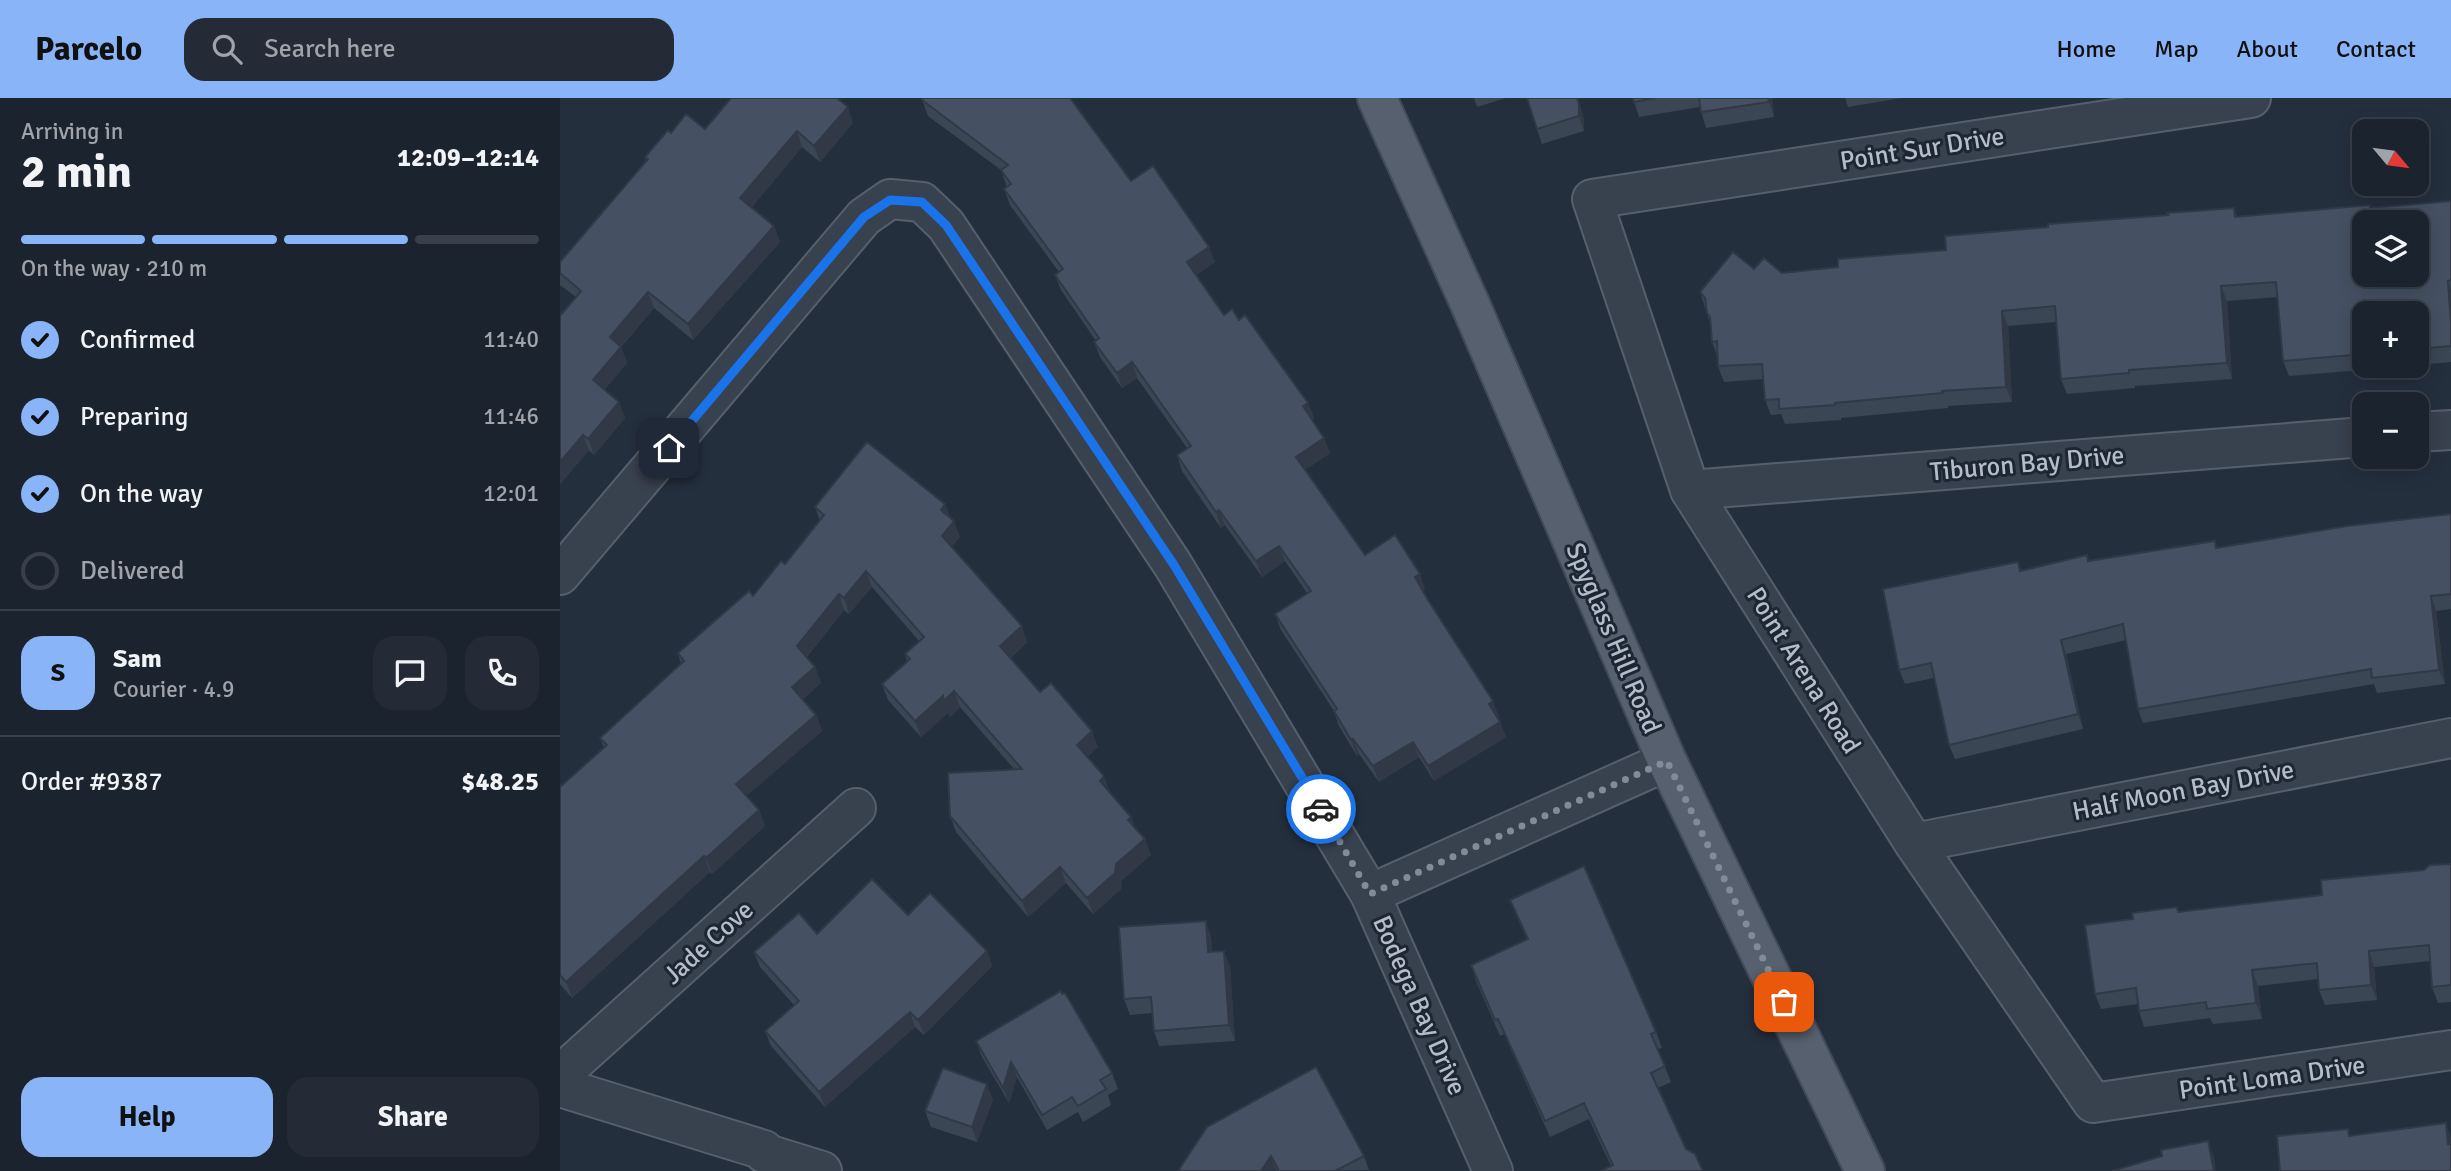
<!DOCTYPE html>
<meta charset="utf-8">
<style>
body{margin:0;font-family:Signika,sans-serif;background:#242b36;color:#f1f3f6;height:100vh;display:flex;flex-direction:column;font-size:26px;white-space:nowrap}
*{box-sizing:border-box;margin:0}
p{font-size:23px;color:#a0a4aa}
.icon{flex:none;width:38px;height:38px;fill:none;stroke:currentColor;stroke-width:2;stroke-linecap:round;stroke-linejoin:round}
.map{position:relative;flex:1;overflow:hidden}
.side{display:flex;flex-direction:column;background:#1b232e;width:560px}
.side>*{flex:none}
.needle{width:46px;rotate:119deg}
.controls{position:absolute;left:1792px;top:21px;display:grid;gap:14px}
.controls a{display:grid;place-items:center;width:77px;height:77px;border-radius:14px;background:#1b232e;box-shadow:0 4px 18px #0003,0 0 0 2px #39404a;font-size:35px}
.pin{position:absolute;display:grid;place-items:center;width:60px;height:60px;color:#fff;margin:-30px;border-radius:14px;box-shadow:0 4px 10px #0006}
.courier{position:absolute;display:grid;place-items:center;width:70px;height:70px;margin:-35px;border:5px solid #1a73e8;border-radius:50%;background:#fff;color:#222;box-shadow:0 2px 9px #0007}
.head em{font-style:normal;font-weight:800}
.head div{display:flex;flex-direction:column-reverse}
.head{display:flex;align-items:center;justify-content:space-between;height:119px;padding:0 21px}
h1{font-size:46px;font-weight:800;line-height:52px}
.bar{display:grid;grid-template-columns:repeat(4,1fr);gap:10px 7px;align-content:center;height:84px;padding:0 21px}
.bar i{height:9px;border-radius:5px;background:#39404a}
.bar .current{background:#8ab4f8}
.bar p{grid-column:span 4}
.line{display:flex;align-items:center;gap:18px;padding:0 21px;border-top:2px solid #39404a}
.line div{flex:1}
.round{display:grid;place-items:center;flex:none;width:74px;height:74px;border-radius:21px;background:#242b36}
ol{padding:0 21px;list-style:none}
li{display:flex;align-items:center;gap:21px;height:77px}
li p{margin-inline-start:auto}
li .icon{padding:7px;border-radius:50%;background:#8ab4f8;color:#111;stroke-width:4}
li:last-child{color:#a0a4aa}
li i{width:38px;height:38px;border:4px solid #39404a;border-radius:50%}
.button{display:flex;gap:14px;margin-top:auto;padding:14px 21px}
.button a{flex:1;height:80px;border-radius:21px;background:#8ab4f8;color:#111;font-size:28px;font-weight:800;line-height:80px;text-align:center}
.button a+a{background:#242b36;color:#f1f3f6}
header{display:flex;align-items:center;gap:42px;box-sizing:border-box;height:98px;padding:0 35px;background:#8ab4f8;color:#111}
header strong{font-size:33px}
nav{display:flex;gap:38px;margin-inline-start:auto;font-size:24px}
.search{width:490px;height:63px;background:#242b36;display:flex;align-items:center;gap:18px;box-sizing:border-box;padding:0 24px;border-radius:21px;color:#a0a4aa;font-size:26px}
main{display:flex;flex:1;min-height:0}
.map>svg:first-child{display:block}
</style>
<header>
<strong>Parcelo</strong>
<div class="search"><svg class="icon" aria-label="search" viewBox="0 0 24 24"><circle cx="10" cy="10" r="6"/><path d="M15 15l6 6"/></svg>Search here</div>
<nav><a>Home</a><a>Map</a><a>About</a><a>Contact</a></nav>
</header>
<main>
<section class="side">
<div class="head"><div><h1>2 min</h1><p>Arriving in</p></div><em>12:09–12:14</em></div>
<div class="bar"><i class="current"></i><i class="current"></i><i class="current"></i><i></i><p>On the way · 210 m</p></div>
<ol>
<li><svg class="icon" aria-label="check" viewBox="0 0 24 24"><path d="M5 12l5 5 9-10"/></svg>Confirmed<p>11:40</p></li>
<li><svg class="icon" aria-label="check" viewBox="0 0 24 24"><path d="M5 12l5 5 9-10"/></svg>Preparing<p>11:46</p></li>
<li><svg class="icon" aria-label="check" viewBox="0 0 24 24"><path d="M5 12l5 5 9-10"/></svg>On the way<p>12:01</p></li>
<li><i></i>Delivered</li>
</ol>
<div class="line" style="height:126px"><b class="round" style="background:#8ab4f8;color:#111">S</b><div><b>Sam</b><p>Courier · 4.9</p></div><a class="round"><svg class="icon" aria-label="chat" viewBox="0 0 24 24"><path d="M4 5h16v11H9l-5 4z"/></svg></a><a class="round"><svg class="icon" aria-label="phone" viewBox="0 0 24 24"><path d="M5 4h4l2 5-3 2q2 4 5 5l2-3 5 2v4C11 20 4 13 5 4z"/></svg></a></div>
<div class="line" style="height:91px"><div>Order #9387</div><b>$48.25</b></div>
<div class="button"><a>Help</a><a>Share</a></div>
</section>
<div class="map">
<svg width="1891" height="1073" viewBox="0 0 1891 1073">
<rect width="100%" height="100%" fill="#242f3e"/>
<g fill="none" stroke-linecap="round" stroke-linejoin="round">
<defs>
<g id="minor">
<polyline points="1691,0 1032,101 1130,392 1354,745 1533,1005 1891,952"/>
<polyline points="1857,334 1891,332"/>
<polyline points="1130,392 1804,339"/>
<polyline points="0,477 304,119 330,101 362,104 386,127 613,467 810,796 933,1073"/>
<polyline points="1354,745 1891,640"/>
<polyline points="810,796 1107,663"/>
<polyline points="0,977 296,710"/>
<polyline points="0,989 204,1052 204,1055 262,1073"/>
</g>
<polyline id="major" points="817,0 910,206 1107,663 1305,1073"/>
</defs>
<use href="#minor" stroke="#565f6c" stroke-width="42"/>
<use href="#major" stroke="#414a57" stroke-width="42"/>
<use href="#minor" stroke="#38414e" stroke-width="38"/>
<use href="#major" stroke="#56606e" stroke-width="38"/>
</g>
<g fill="#3b4654">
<polygon points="362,0 510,0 571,83 655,164 636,177 664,217 679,222 748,305 754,320 752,322 770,355 745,372 805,457 865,491 863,493 939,619 938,620 946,639 874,683 859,659 819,684 799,656 797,658 779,628 774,613 721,532 715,516 747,495 725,463 702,479 665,427 661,430 622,373 617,357 627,350 577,280 562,290 540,259 534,244 536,243 501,192 495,177 499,174 450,107 444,91 447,89 441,72 368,18 362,2 363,1"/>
<polygon points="914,0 946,0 917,9"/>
<polygon points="1018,0 1024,22 1024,33 982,46 977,31"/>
<polygon points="1073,0 1212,0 1214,19 1146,30 1140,9 1079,19"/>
<polygon points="1285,0 1341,0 1288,9"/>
<polygon points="293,25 260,64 242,49 192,109 214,128 220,144 133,242 94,210 61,249 67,265 44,292 65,320 34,357 29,352 0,386 16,199 0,187 0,164 86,63 85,59 111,35 145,31"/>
<polygon points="1891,103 1891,264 1857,267 1857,215 1804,215 1804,268 1850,268 1729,278 1723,263 1718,199 1667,203 1672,281 1575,288 1575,290 1507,296 1501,281 1496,224 1448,228 1452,304 1388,308 1388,310 1281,320 1281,322 1225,326 1221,316 1211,317 1205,302 1203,281 1164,284 1158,268 1157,257 1152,244 1151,228 1140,194 1194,171 1222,175 1278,169 1386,152 1488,129 1674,110 1677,119 1811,110"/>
<polygon points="385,406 390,420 400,439 391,449 467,544 451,560 480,594 538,649 527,659 550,694 571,719 575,730 591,757 562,782 561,791 533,816 506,785 468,819 396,734 390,718 454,671 400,609 390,619 388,615 361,639 328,602 322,586 347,563 345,556 359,543 312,489 289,516 284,512 246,560 255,569 261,585 243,601 256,617 262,633 186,698 199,712 205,728 152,776 150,774 12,900 0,886 0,689 44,650 40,640 121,566 118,555 193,498 225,466 260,423 255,409"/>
<polygon points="1891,416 1891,511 1876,513 1885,586 1817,595 1814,586 1583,625 1578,611 1566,542 1506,556 1523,631 1395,661 1389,647 1374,580 1345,586 1339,572 1458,464 1461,472 1527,457 1529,463 1655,443 1657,450"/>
<polygon points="1891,766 1891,904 1878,905 1872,889 1870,863 1814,869 1817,902 1765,907 1759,892 1758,881 1698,888 1702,921 1653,926 1650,920 1584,929 1579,913 1578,906 1541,911 1535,896 1617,809 1619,814 1762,797"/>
<polygon points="950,802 1096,934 1102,950 1098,951 1111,984 1098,990 1126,1051 1051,1068 1029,1021 990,1039 944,936 940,938 916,883 911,867 967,842"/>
<polygon points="348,817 427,853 432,868 364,937 355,929 265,1009 211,948 205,933 234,907 200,869 194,854 257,836"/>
<polygon points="651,838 652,854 664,853 670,869 675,943 599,948 594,933 593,915 570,917 564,901"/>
<polygon points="416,943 552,975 558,991 548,997 551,1007 523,1024 518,1014 487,1032 457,979 449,1005 422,959"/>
<polygon points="433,1002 417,1044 371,1029 365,1013"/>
<polygon points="647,1029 804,1058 809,1072 717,1073"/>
</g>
<g fill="#303945">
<polygon points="1017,0 1018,0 1024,22 1024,33 1019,18"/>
<polygon points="1208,0 1212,0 1214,19 1209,4"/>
<polygon points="288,9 293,25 260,64 254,48"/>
<polygon points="237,33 242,49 186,116 180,100"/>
<polygon points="214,128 220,144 133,242 128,226"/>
<polygon points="649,149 655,164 633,180 627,164"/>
<polygon points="1888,183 1891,192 1891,226"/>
<polygon points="1661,188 1667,203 1672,281 1667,265"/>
<polygon points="88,194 94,210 55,255 50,239"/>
<polygon points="1442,213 1448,228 1452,304 1446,289"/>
<polygon points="61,249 67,265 39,298 33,282"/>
<polygon points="572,264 577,280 562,290 557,275"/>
<polygon points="59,304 65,320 34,357 28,341"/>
<polygon points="748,305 754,320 749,324 743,308"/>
<polygon points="23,337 29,352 0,386 0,364"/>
<polygon points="764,340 770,355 742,374 736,359"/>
<polygon points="385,406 391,422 381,412"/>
<polygon points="659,412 665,427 661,430 656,414"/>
<polygon points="394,423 400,439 387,454 382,438"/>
<polygon points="719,448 725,463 702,479 696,463"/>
<polygon points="306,473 312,489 289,516 284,500"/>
<polygon points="860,476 865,491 860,494 855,479"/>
<polygon points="279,496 284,512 242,564 237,548"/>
<polygon points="1871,498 1876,513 1885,586 1879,572"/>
<polygon points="462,528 467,544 446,564 440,548"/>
<polygon points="1501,542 1506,556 1523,631 1518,616"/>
<polygon points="255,569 261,585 238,605 232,589"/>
<polygon points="394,593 400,609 390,619 388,615 361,639 355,623 383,598"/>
<polygon points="933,603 939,619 935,621 929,606"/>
<polygon points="256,617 262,633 182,702 176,686"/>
<polygon points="940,624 946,639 874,683 868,668"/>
<polygon points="532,633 538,649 522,663 517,647"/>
<polygon points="793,641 799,656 797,658 791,642"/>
<polygon points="853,644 859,659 819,684 813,668"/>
<polygon points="544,678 550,694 540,683"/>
<polygon points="199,712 205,728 152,776 146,760"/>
<polygon points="571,719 577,735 568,722"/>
<polygon points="585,741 591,757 562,782 561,791 533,816 527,800 556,766"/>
<polygon points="144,758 150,774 12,900 6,884"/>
<polygon points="500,769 506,785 468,819 462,803"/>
<polygon points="646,823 651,838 653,870 648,854"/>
<polygon points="427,853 432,868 364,937 358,922"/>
<polygon points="664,853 670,869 675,943 669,927"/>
<polygon points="1809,853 1814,869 1817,902 1811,887"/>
<polygon points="1692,872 1698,888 1702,921 1696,905"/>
<polygon points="350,914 355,929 265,1009 259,994"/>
<polygon points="451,964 457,979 449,1005 443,990"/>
<polygon points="427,986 433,1002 417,1044 412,1029"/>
<polygon points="1886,1025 1891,1040 1891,1054 1888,1046"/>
<polygon points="1648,1043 1654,1059 1656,1073 1654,1073"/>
<polygon points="711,1058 716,1072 701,1073"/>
</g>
<g fill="#455162" stroke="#303945" stroke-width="2" fill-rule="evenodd">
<polygon points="171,0 277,0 288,9 254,48 237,33 180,100 214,128 128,226 88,194 50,239 61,249 33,282 59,304 28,341 23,337 0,364 0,218 21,193 0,175 0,164 88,61 85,59 108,32 111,35 126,16 145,31"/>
<polygon points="364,0 510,0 571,83 593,68 649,149 627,164 664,217 672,211 679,222 685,217 748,305 743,308 764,340 736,359 805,457 835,437 860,476 855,479 868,502 933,603 929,606 940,624 868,668 853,644 813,668 793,641 791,642 774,613 777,611 715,516 751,493 719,448 696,463 659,412 656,414 617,357 631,348 572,264 557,275 534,244 539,240 495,177 503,171 444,91 451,86 441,72 448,67 362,2"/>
<polygon points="967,0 1017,0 1019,7 1019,18 977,31"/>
<polygon points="1073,0 1095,0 1074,4"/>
<polygon points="1139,0 1208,0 1209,4 1141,14"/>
<path d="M1891,103V182L1888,183L1891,226V248L1857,251V215H1804V256L1723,263L1716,184L1661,188L1667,265L1569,272V275L1501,281L1495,208L1442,213L1446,289L1382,293L1383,295L1275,305V307L1219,311V301L1205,302L1202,266L1158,268L1157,243L1152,244L1150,219L1147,215L1145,200L1140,194L1173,154L1194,171L1204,160L1222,175L1278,169V161L1386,152L1385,138L1488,129V126L1608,117L1607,115L1674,110L1675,119L1810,107V110ZM1804,124H1857V177H1804Z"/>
<polygon points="307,344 385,406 381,412 394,423 382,438 462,528 440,548 480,594 491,585 532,633 517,647 544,678 540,683 571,719 568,722 585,741 556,766 555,775 527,800 500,769 462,803 390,718 388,675 462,671 394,593 384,603 383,598 355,623 322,586 350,561 345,556 364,539 306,473 284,500 279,496 237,548 255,569 232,589 256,617 176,686 199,712 146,760 144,758 6,884 0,877 0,689 47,647 40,640 124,563 118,555 189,493 193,498 221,463 225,466 264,417 255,409"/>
<polygon points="1891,416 1891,496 1871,498 1879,572 1812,580 1811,571 1578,611 1563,526 1501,542 1518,616 1389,647 1371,565 1339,572 1323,491 1458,464 1460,473 1527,457 1528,463 1655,443 1656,450 1787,428"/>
<polygon points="1891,766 1891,887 1872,889 1869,847 1809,853 1811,887 1759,892 1757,865 1692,872 1696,905 1647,911 1646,904 1579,913 1576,890 1535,896 1525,827 1573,821 1572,815 1617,809 1618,814 1762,797 1761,782 1864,772 1870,767"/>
<polygon points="1024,768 1096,934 1091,936 1105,968 1091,975 1126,1051 1135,1056 1143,1073 1041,1073 1053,1067 1024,1005 985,1023 938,921 935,922 911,867 968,841 950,802"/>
<polygon points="312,781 348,817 370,795 427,853 358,922 350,914 259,994 205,933 239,903 194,854 239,815 257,836"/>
<polygon points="646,823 648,854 664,853 669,927 594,933 591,899 564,901 559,829"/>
<polygon points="501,893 502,896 505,895 552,975 540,982 546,991 518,1008 512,999 482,1017 451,964 443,990 416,943"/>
<polygon points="756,969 804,1058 775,1073 719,1073 711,1058 701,1073 618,1073 647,1029"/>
<polygon points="383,970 427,986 412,1029 365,1013"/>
<polygon points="1886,1025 1888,1046 1891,1046 1891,1073 1720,1073 1717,1038 1788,1031 1789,1038"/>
<polygon points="1648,1043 1654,1073 1552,1073 1602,1058 1601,1052"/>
</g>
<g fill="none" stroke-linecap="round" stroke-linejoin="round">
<polyline stroke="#828b98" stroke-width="7" stroke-dasharray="0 12.6" points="761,711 810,796 1107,663 1224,904"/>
<polyline stroke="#1a73e8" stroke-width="9" points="109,350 304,119 330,102 362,104 386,127 614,467 761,711"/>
</g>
<g text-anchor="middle" stroke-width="6" stroke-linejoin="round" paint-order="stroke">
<g font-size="26" fill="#b4bcc9" stroke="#1d2633">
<text transform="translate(1362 50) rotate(-9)" y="9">Point Sur Drive</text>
<text transform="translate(1467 365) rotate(-5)" y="9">Tiburon Bay Drive</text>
<text transform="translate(1054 540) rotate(67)" y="9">Spyglass Hill Road</text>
<text transform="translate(1244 572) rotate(58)" y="9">Point Arena Road</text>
<text transform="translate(1623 692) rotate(-11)" y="9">Half Moon Bay Drive</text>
<text transform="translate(148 844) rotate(-42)" y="9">Jade Cove</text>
<text transform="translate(860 907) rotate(66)" y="9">Bodega Bay Drive</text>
<text transform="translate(1712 979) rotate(-8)" y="9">Point Loma Drive</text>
</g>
</g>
</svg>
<div class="controls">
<a><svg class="needle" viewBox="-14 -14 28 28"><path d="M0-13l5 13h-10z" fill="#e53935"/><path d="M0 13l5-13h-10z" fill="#a0a4aa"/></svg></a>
<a><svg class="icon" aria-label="layers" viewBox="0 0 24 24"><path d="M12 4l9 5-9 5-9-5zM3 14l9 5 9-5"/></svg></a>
<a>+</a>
<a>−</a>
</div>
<div class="pin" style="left:1224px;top:904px;background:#ea580c"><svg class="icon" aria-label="bag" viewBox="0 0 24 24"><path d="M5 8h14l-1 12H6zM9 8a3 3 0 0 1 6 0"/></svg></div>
<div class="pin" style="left:109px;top:350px;background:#1f2937"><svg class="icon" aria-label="home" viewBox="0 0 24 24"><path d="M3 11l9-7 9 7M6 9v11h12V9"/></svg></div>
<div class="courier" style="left:761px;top:711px"><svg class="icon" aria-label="car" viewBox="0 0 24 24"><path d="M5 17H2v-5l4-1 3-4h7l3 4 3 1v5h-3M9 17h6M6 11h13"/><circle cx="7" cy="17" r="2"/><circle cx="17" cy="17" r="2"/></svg></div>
</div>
</main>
